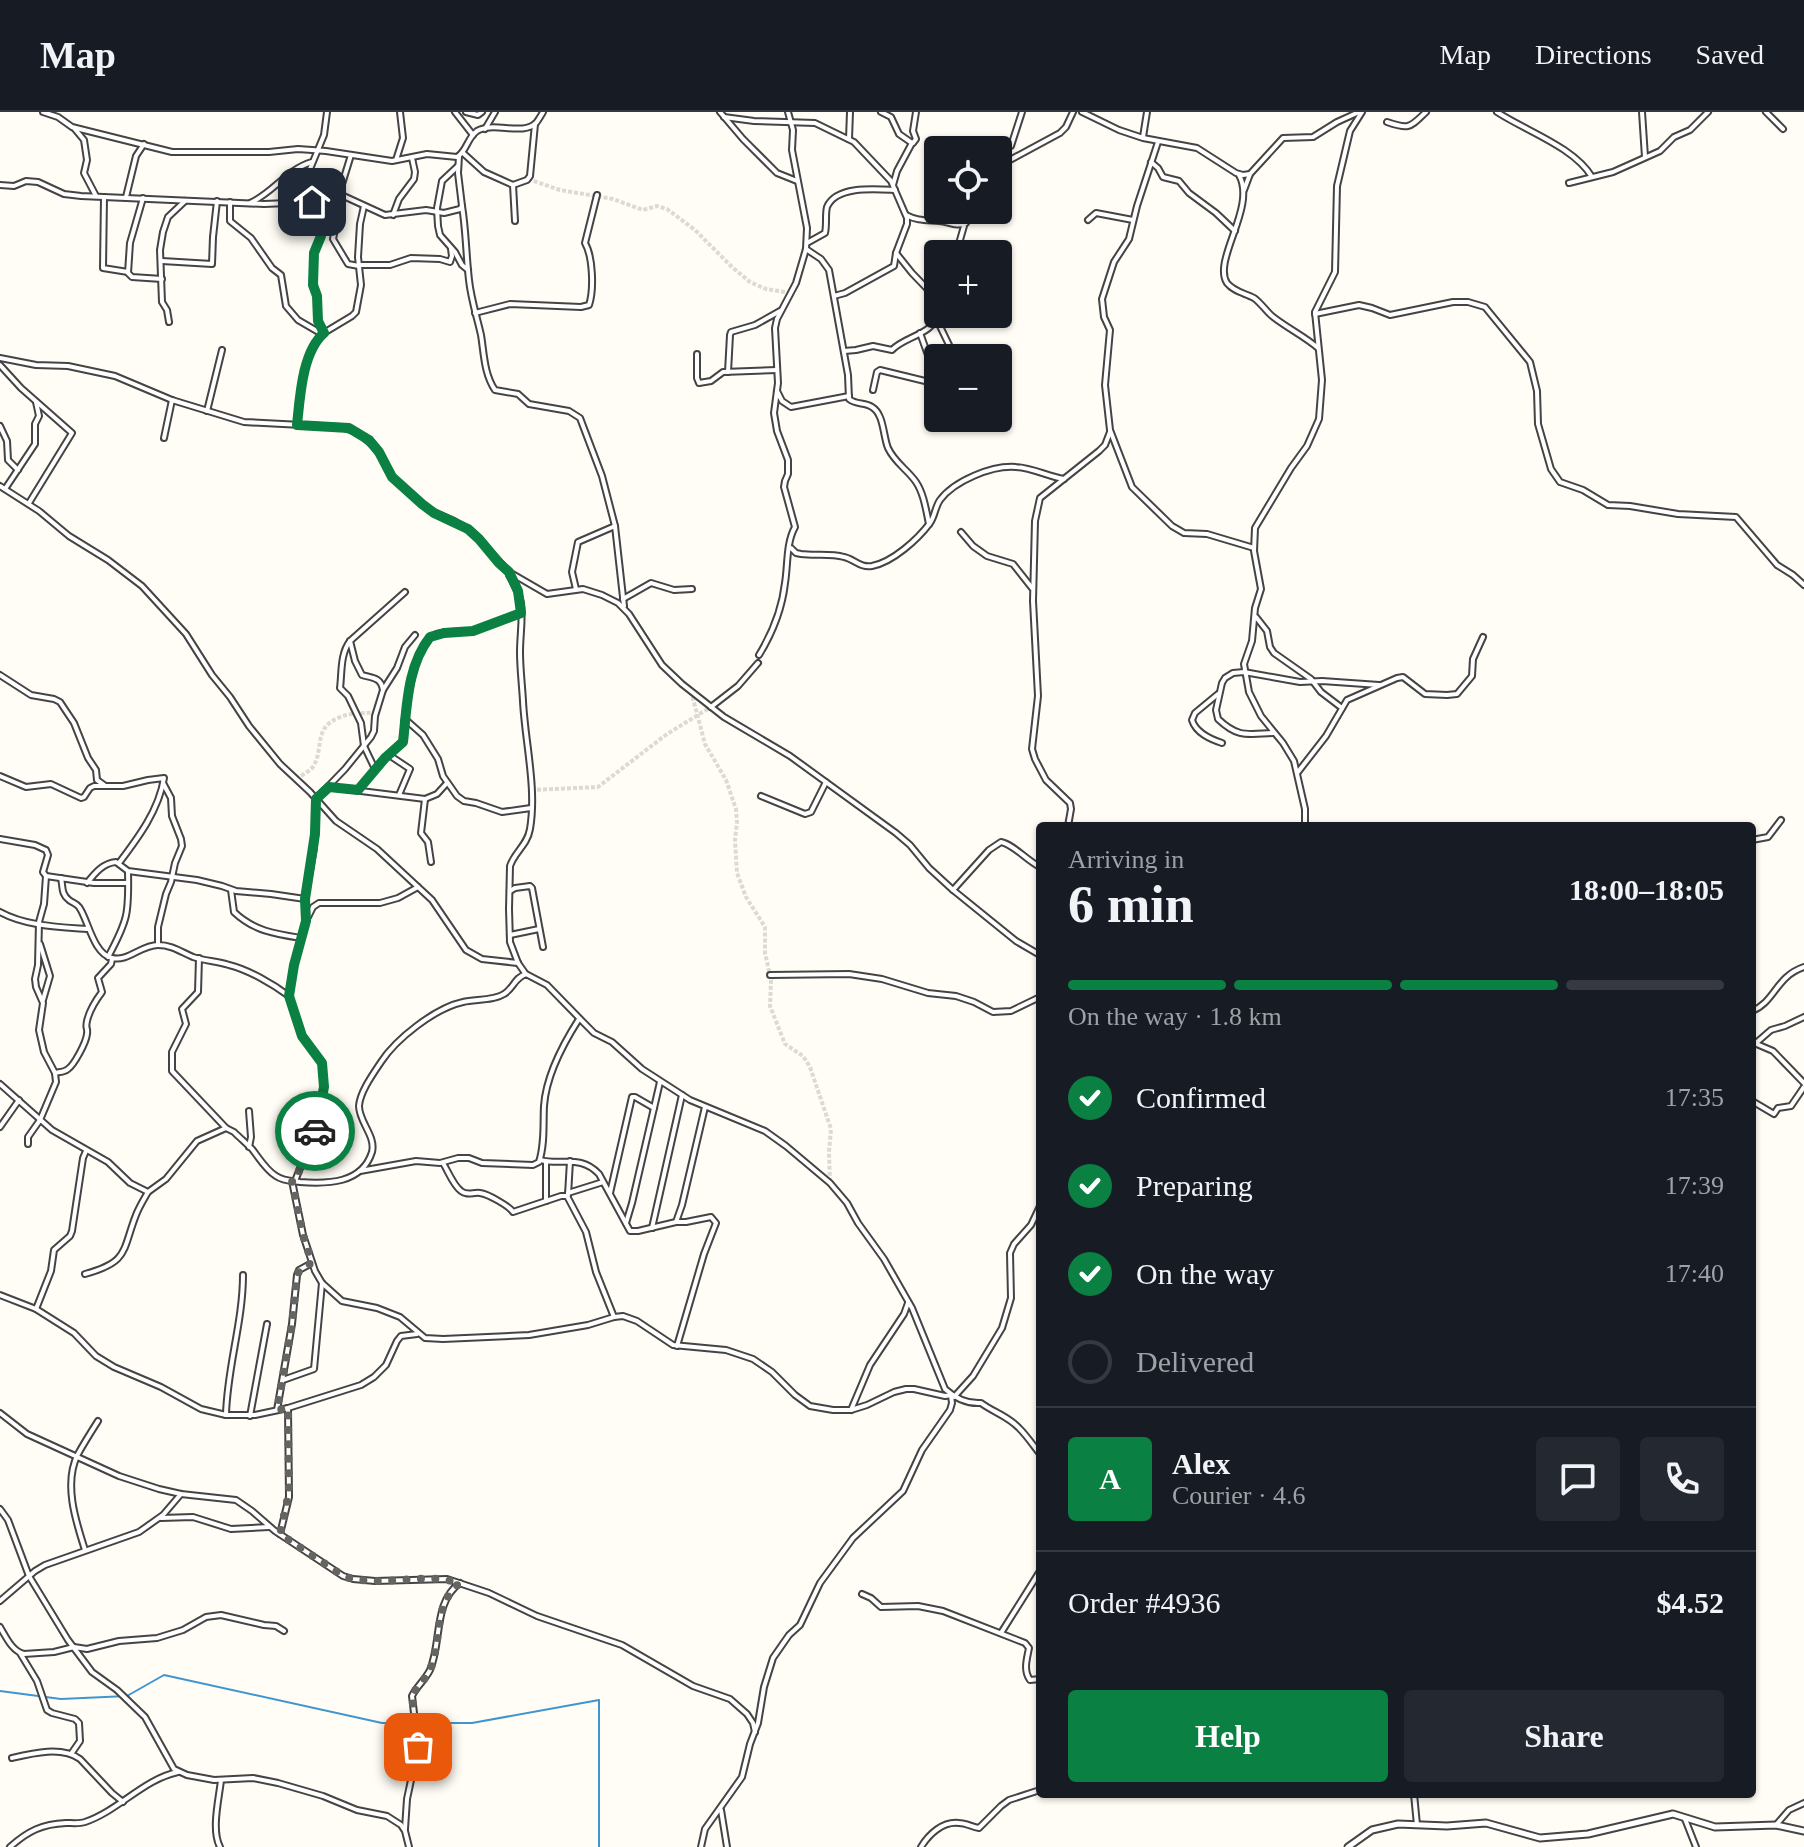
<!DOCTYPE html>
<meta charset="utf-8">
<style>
body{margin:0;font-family:"Times New Roman",serif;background:#242831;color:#f1f3f6;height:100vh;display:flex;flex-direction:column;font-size:30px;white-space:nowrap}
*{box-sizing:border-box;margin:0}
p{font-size:26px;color:#9ea1a6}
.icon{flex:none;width:44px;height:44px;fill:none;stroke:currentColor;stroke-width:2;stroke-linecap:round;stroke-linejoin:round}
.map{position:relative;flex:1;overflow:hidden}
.panel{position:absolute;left:1036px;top:710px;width:720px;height:976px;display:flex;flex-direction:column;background:#171b24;border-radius:8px;box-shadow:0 2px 6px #0004}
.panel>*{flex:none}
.fabs{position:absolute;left:924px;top:24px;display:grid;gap:16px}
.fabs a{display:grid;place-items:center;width:88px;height:88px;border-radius:8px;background:#171b24;box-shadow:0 2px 6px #0004;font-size:40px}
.pin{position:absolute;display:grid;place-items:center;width:68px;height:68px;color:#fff;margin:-34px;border-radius:16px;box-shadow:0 4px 12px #0006}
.courier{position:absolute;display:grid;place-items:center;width:80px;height:80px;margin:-40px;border:6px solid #0b8043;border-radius:50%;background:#fff;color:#222;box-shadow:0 2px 10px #0007}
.summary em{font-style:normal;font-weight:800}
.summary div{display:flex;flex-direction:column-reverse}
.summary{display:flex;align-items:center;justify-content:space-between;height:136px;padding:0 32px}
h1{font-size:52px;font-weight:800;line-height:60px}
.bar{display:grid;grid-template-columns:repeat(4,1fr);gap:12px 8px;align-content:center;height:96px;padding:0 32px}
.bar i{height:10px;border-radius:6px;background:#363941}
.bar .current{background:#0b8043}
.bar p{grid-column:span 4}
.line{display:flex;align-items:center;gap:20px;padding:0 32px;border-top:2px solid #363941}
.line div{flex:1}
.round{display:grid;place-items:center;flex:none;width:84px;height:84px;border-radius:8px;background:#242831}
ol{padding:0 32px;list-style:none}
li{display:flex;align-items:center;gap:24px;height:88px}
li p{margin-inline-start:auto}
li .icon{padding:8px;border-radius:50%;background:#0b8043;color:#fff;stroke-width:4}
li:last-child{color:#9ea1a6}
li i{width:44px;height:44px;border:4px solid #363941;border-radius:50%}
.cta{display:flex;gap:16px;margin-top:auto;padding:16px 32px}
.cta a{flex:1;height:92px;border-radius:8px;background:#0b8043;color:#fff;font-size:32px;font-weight:800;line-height:92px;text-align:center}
.cta a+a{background:#242831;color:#f1f3f6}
header{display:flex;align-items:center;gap:48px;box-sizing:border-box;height:112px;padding:0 40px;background:#171b24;border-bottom:2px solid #363941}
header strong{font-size:38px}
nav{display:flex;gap:44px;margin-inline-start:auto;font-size:28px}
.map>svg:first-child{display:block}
</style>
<header>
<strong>Map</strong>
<nav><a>Map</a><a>Directions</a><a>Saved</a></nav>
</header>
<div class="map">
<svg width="1804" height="1735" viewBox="0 0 1804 1735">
<rect width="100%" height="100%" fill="#fffdf5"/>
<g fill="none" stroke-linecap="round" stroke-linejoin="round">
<polyline stroke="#3f96cf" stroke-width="2" points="0,1579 61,1587 127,1584 164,1563 382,1611 472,1611 599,1588 599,1735"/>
<g stroke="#dbdad3" stroke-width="4" stroke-dasharray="4 2" stroke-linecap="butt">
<polyline points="528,67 560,78 613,87 643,98 657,94 667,97 695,118 732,155 750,170 766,177 791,181"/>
<polyline points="691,579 705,632 726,668 736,697 737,710 735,728 737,761 746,785 765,815 765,841 771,868 770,894 785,932 803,944 810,955 831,1017 829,1040 830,1071"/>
<path d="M296,667C301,664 308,660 312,656C325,639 312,617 338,606C350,600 363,602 376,600"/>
<polyline points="531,678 598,675 667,622 711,595"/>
</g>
<defs>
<g id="minor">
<path d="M43,0L58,5L72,15L172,40H269L298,37L326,39L392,49L427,42L457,45C467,39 467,26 477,19C493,9 523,24 536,11C537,10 542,2 543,0"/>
<polyline points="327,0 324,23 310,57 309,82 315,93 334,107 336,112 333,127 348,152 359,154"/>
<polyline points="455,0 473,23"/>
<polyline points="466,0 478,3 482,0"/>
<polyline points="720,0 743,27 777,61 797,69"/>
<polyline points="881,0 891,5 899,22 912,31 897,59 893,73"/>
<polyline points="1082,0 1119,18 1143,26 1197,36 1236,61 1243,63 1250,62 1283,26 1313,25 1337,10 1359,0"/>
<path d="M1497,0C1526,19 1574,35 1592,65"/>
<polyline points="1642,0 1645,45"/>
<polyline points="1766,0 1783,17"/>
<polyline points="724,5 754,9 815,11 854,30 891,69 907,106 907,112 896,141 894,154 845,181 834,184"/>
<path d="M1387,10C1410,18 1410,15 1426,0"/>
<polyline points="74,16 84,28 87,48 84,61 96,84"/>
<polyline points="485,17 495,0"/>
<polyline points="1143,25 1147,0"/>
<polyline points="849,27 850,0"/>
<polyline points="1158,30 1137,94 1129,127 1114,150 1102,187 1104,205 1110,218 1105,273 1110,318 1132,375 1172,414 1184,421 1207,422 1254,436"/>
<polyline points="913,31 916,27 913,19 916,0"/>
<polyline points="1011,34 1022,0"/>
<polyline points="463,41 484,60 513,73 515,109"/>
<polyline points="396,48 403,26 400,0"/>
<polyline points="1151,50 1158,56 1163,65 1179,69 1189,81 1216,101 1235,119"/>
<polyline points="458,54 442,69 437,96 438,114 440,123 455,140 462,153 468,158"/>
<polyline points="998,56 1008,49 1060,21 1066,15 1073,0"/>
<path d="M1239,63C1257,95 1212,148 1227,171C1234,180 1245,181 1254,186C1261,191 1266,199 1272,204C1287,216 1304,224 1318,236"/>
<polyline points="1569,71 1613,60 1660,39 1674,25 1690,18 1708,0"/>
<polyline points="0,73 14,74 26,69 38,70 64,82 81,84 264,92 312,90"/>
<polyline points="310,73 337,81 385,103 426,98 444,101 460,97 462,94 458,61 459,44"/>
<polyline points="513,73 527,68 530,64 535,12"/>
<polyline points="1244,78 1250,62"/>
<polyline points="339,82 351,43"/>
<polyline points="104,85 103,156 128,160"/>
<polyline points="126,85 136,44 144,32"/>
<polyline points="143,86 130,131 128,161 132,165 162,167"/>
<polyline points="230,90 230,109 251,126 272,156 281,163 286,194 298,208 322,222"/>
<path d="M250,91C273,81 287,57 312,50"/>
<path d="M462,94C466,118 466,142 469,168C471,187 477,205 481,223C484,241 484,262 495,278L518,282L529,292L569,299L580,306L602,364L615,414L624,494"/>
<polyline points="321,99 321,124 314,141 313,173 317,184 318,209 323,220"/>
<polyline points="393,103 399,87 414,67 415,60 412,46"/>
<path d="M906,103C917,109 927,108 939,109C950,110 955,115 966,111L972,98"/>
<polyline points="1088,108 1096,101 1133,108"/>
<path d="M807,131L825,121C827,113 825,103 827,95C836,73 877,77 895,78"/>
<path d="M806,137L821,147L829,158L848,263L849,287C856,293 865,290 872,295C884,302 883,324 888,336C895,351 907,357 916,370C924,382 926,398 929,412"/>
<polyline points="896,141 912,161 938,188"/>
<polyline points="956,142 964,114"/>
<polyline points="162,149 212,152 213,125 217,89"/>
<polyline points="359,153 390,153 411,146 440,147 450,150 452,144 451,137"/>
<path d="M475,201L510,192L581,195L589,193C594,178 593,145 585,131L597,83"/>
<polyline points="1315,202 1359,193 1372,196 1390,203 1453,190 1468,190 1485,195 1530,250 1537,279 1538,312 1551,357 1560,370 1583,378 1608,393 1630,394 1678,402 1736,405 1777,453 1793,463 1804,473"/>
<polyline points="937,208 950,235 952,246"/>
<polyline points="169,210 167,198 162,190 160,138 163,120 168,105 185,89"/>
<path d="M844,239L856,238L873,234L892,238C905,224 933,223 938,202"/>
<polyline points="697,242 697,266 699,271 711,269 723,260 777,258"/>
<polyline points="0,246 36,253 68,254 115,264 172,288 244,310 340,315 357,320 376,336 394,367 429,398 454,409 473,421 509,460 547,482 583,477 602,483 618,491 629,502 662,553 682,572 724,605 790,644 896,721 910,733 929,756 953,778 1016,829 1040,843"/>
<polyline points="0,253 21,276 72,321 29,391"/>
<polyline points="728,260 730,223 731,220 755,213 780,199"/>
<polyline points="873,278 877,260 880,258 925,269 933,266 934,260 920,221"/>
<polyline points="777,279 782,289 791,295 849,284"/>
<polyline points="207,299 222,238"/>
<polyline points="297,313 303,264 311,238 322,222 352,204 356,200 361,173 358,145 360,112 364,94"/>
<polyline points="0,314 7,329 8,348 18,358"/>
<polyline points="164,326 172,288"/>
<polyline points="0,374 39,399 69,424 108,448 142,474 186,522 212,563 230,585 249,614 280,652 310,680 336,709 377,737 432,788 466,838 482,847 518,851"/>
<polyline points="5,377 35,332 35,312 39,304 36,290"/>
<polyline points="961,420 973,434 987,444 1013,452 1032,476"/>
<path d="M791,436L796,441L801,442C815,444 830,441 844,445C854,447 860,456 872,454C893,450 918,427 930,411C935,404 935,395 940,388C954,369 992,353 1016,355C1033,356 1047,364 1064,367"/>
<path d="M509,463C514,472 519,480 521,491C523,507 520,524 520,540C520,556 522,572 523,589C525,630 537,676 530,717C527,734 515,739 510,754L509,797L510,830L518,851L525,861"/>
<polyline points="576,477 572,460 578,430 615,414"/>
<polyline points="623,487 651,471 674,478 692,477"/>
<polyline points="1256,505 1267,519 1270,535 1274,541 1311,567 1321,580 1342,596"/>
<path d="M350,529L355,549L362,563C372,566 381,565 383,578"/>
<path d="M759,543C773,520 782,498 785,471C788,453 786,431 795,415L784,375L785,369L788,362V348L777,319L774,301L778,271L775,216L777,207L796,171L806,137L807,116L792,38L793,18L788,0"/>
<polyline points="0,563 31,583 54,587 60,590 74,611 88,646 96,658 97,668 104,673"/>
<path d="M1218,582L1195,601L1192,608C1196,621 1210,627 1222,631"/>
<polyline points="711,595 738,574 758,551"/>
<polyline points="405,607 423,623 438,647 443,664 457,684 464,689 476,691 502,700 531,696"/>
<path d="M1273,621C1247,622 1238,626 1218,607L1216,598L1222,571L1225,566L1233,561L1244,560L1300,570L1322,569L1379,573"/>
<polyline points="389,643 410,657 399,683"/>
<path d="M375,657L364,634L361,611L348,584L340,576C342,561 340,542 350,529L405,480"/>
<polyline points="1298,660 1326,624 1347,588 1397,566 1403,565 1425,582 1447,583 1457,582 1472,564 1473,547 1483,525"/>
<path d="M0,664L26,675L51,672L81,686L84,685L90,676L94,674H123L148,668L164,666C159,698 138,726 119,751"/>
<polyline points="329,675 425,687 437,682 447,671"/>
<path d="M358,678L385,646L404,628C402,608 414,534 432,524C444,517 462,522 475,518C491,514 506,507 521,501"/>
<polyline points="761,684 805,702 811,700 826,670"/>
<polyline points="425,687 421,721 428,730 431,750"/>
<polyline points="1068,714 1071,697 1070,691 1046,668 1035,647 1032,637 1038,584 1033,489 1035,409 1040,386 1099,339 1105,333 1110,320"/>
<polyline points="1305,714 1305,697 1294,649 1283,631 1261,604 1249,580 1244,552 1252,529 1255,496 1261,477 1254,439 1255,416 1291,356 1307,334 1319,307 1322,268 1315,200 1335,160 1337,74 1350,19 1362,0"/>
<polyline points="0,727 35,733 46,738 48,743 43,760 46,764 94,771 128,771"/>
<polyline points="1752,728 1768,725 1781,708"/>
<path d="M61,766C63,775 61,782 69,788C73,791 77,792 79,795C88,807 93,842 112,846C128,850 141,833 158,833C172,833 181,840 193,845C205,849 217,849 229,853C249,858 273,872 289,884"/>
<path d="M87,771C95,761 103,751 116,750L128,759L197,768L222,774L236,779L271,782L305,787"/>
<path d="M231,778L234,800C254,819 275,822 301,826"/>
<path d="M953,778L989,738L1001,730C1013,732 1026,748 1040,755"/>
<polyline points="510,779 515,776 530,774 532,776 543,835"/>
<path d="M0,800C25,814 59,815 87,817"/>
<polyline points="307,807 313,795 319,791 380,791 398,786 418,775"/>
<polyline points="510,823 539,817"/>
<polyline points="40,832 50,864 43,888"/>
<polyline points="158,832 158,815 166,782 171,770 175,751 182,734 181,727 172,704 171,686 163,671"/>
<path d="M108,845C128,808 129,801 128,760"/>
<polyline points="199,846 198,880 182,897 186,912 172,940 172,959 226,1016"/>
<polyline points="770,863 849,862 882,867 928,881 956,884 974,890 993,900 1011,899 1040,885"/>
<path d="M1752,899C1776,889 1775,865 1804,855"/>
<polyline points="1752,930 1773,939 1804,971"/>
<polyline points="1756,931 1771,918 1785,914 1804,905"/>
<path d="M55,961C59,960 65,960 68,957C74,953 86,931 87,922C88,914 85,918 87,909C89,900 96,888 102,880L98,866L111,852L112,847"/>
<path d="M0,972L52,1018L108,1050L130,1071L148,1080L166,1067L197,1029L226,1016L234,1020C240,1026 246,1031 252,1037C259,1046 266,1058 276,1064C283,1069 292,1069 300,1070C327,1072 362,1072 372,1040C376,1024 359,1010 359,994C360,980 373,962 381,950C396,927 435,896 463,890C475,887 493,889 504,882C514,876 514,866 526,862L547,873L585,912L594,921L612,930L642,957L690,988L765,1019L786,1034L830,1071L847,1091L858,1111L884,1147L912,1196L945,1277C955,1286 967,1292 981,1291C993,1300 1008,1304 1019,1316C1027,1324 1033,1333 1040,1342"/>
<polyline points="1752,989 1774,1002 1778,996 1791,994 1804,975"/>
<polyline points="249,999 251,1025 249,1035"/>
<polyline points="0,1015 19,988"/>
<polyline points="28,1032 28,1025 40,1008 56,970 55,961 44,940 39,918 43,891 36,875 35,867 38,853 39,810 44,792 46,764"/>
<path d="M540,1048C562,1054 580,1042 599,1062L630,1119H638L676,1110L682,1093L705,995"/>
<polyline points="546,1050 546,1089"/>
<path d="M443,1051C448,1059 453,1073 461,1079C467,1084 473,1080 480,1081C488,1082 509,1094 513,1100L561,1084H567L586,1120L596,1160L614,1205"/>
<path d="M360,1059L416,1049L440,1051L458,1046H469L482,1051L533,1053L539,1050C545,1032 543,1012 544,994C546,964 563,932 579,907"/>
<polyline points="292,1069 303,1123 315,1159 322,1171 342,1189 377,1196 400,1205 425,1226 443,1227 529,1223 588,1213 614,1205 623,1204 637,1209 673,1233 726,1238 753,1247 772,1260 795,1283 810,1294 833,1298 851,1298 867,1293 894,1280 906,1277 914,1277 945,1284 952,1283"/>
<polyline points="295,1069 316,1016 324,975 322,951 302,924 289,884 294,853 306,809 305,787 314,736 316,687 345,657 371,625 374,619 375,604 383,578 397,556 405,535 415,523"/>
<polyline points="568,1081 603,1070"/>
<polyline points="610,1081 632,985 635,985 654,996"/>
<polyline points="568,1083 570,1049"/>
<polyline points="676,1110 686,1110 711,1105 716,1111 704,1142 677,1234"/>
<polyline points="626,1111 632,1091 660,970"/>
<polyline points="652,1116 682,983"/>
<path d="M85,1162C129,1150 122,1139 136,1103C139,1095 144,1087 148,1080"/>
<polyline points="0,1183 36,1197 74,1221 96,1244 114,1255 161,1275 201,1297 226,1303 255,1303 288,1296 361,1273 374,1265 386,1253 397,1229 401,1224 417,1222"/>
<polyline points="36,1197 51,1159 54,1138 70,1124 72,1119 83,1046 86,1039"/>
<polyline points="283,1268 314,1257 322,1171"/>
<polyline points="954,1285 973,1264 1002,1216 1011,1186 1010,1141 1014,1132 1031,1113 1040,1094"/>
<polyline points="277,1298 292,1212 297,1163 299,1158 312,1151"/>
<polyline points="851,1298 870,1253 904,1202 908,1191"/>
<polyline points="0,1301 27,1322 119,1364 159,1377 181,1382 236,1388 252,1399 275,1419 343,1464 353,1467 375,1469 447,1467 489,1481 537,1504 622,1533 693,1574 730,1587 747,1602 753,1611 755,1620"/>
<path d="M226,1303C227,1256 243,1210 243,1163"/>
<polyline points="250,1304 267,1212"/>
<polyline points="0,1397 8,1408 29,1464 68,1528 92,1560 117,1578 145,1605 174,1657 187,1663 214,1668 253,1666 278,1671 323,1684 357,1698 387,1704 401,1713 405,1719 409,1735"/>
<polyline points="161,1406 193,1405 231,1417 269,1415"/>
<polyline points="280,1422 289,1385 288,1296"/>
<path d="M85,1438C76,1410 63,1371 78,1342C84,1331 91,1320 98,1309"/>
<path d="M862,1482L871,1486L881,1495L918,1494L943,1499L1025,1531L1029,1536C1027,1547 1023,1558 1030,1568L1040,1567"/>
<polyline points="0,1489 35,1459 45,1453 139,1420 163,1403 181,1382"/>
<path d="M0,1515C6,1525 12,1539 24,1542L54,1540L74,1535L87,1537L119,1529L157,1526L183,1518L206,1505L221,1503L264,1513L276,1514L284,1519"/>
<polyline points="1001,1521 1040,1459"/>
<polyline points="20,1541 37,1569 47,1598 52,1601 75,1607 79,1611 80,1629 71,1642"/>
<path d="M12,1646C33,1641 62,1634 80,1647L112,1681L123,1690"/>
<polyline points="1414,1682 1417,1713"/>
<polyline points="721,1698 727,1735"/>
<polyline points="1685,1707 1696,1735"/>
<polyline points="1776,1713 1789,1698 1804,1691"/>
<path d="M405,1717L407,1687L418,1635L412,1584C416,1575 425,1568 430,1558C442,1530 433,1490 460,1471"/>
<path d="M10,1735C28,1719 42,1712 66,1711C72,1711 79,1712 85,1710C118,1699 144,1667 178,1660"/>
<path d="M220,1735C211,1718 219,1687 221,1668"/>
<polyline points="701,1735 705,1717 742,1665 750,1632 758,1611 764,1575 773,1546 789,1523 800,1513 820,1471 853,1426 903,1379 922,1338 950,1298 952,1291 951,1284"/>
<path d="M921,1735C929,1722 943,1709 959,1711C966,1711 972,1715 979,1716L1001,1694L1009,1688L1040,1678"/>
</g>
<polyline id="tertiary" points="1348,1735 1372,1718 1398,1712 1447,1714 1486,1711 1540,1726 1588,1722 1673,1702 1715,1715 1776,1713 1804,1719"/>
</defs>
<use href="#minor" stroke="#444" stroke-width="8"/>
<use href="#tertiary" stroke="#444" stroke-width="9"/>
<use href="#minor" stroke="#fff" stroke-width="4"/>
<use href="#tertiary" stroke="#fff" stroke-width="5"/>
</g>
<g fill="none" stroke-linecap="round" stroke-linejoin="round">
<path stroke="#646461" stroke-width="8" stroke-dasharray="0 14.4" d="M315,1019L295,1069H292L303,1123L312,1151L301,1156L297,1163L292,1212L277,1298L288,1296L289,1380L280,1422L343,1464C380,1477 422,1459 460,1471C433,1491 442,1530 430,1558C425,1568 416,1575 412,1584L418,1635"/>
<path stroke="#0b8043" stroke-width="10" d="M312,90L321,99V124L314,141L313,173L317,184L318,209L324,221C302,240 300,285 297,313L349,316L369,328L379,340L392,365L422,392L434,401L468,417L479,427L499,451L509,460L518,479L521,501L473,519L444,521L430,525C407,554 407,595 403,630L385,646L358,678L329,675L316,687L315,722L305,787L306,809L294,853L289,884L302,924L322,951L324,975L315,1019"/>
</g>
</svg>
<div class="fabs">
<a><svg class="icon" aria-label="locate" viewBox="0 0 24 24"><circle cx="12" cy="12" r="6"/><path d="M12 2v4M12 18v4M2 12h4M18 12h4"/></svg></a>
<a>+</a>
<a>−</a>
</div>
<div class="pin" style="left:418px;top:1635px;background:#ea580c"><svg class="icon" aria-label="bag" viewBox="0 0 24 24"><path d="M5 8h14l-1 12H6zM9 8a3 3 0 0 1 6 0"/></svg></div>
<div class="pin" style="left:312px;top:90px;background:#1f2937"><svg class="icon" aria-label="home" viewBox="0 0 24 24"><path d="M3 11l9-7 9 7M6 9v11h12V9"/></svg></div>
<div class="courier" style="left:315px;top:1019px"><svg class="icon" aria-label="car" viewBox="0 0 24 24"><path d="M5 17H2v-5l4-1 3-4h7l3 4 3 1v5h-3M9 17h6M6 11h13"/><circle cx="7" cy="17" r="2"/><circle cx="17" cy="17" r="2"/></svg></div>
<section class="panel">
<div class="summary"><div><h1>6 min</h1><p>Arriving in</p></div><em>18:00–18:05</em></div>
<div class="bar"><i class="current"></i><i class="current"></i><i class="current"></i><i></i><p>On the way · 1.8 km</p></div>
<ol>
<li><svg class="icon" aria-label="check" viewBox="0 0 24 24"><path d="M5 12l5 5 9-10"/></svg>Confirmed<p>17:35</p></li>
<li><svg class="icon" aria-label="check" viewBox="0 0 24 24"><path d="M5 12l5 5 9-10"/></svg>Preparing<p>17:39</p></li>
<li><svg class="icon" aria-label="check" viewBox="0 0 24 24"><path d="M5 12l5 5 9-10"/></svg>On the way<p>17:40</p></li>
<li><i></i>Delivered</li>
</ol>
<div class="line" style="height:144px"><b class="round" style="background:#0b8043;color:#fff">A</b><div><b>Alex</b><p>Courier · 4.6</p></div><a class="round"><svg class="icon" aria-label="chat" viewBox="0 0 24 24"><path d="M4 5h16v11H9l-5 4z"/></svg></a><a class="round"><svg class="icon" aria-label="phone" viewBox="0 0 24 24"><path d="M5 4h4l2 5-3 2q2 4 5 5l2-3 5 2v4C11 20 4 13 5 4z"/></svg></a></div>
<div class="line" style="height:104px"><div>Order #4936</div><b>$4.52</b></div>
<div class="cta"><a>Help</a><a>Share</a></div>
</section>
</div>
